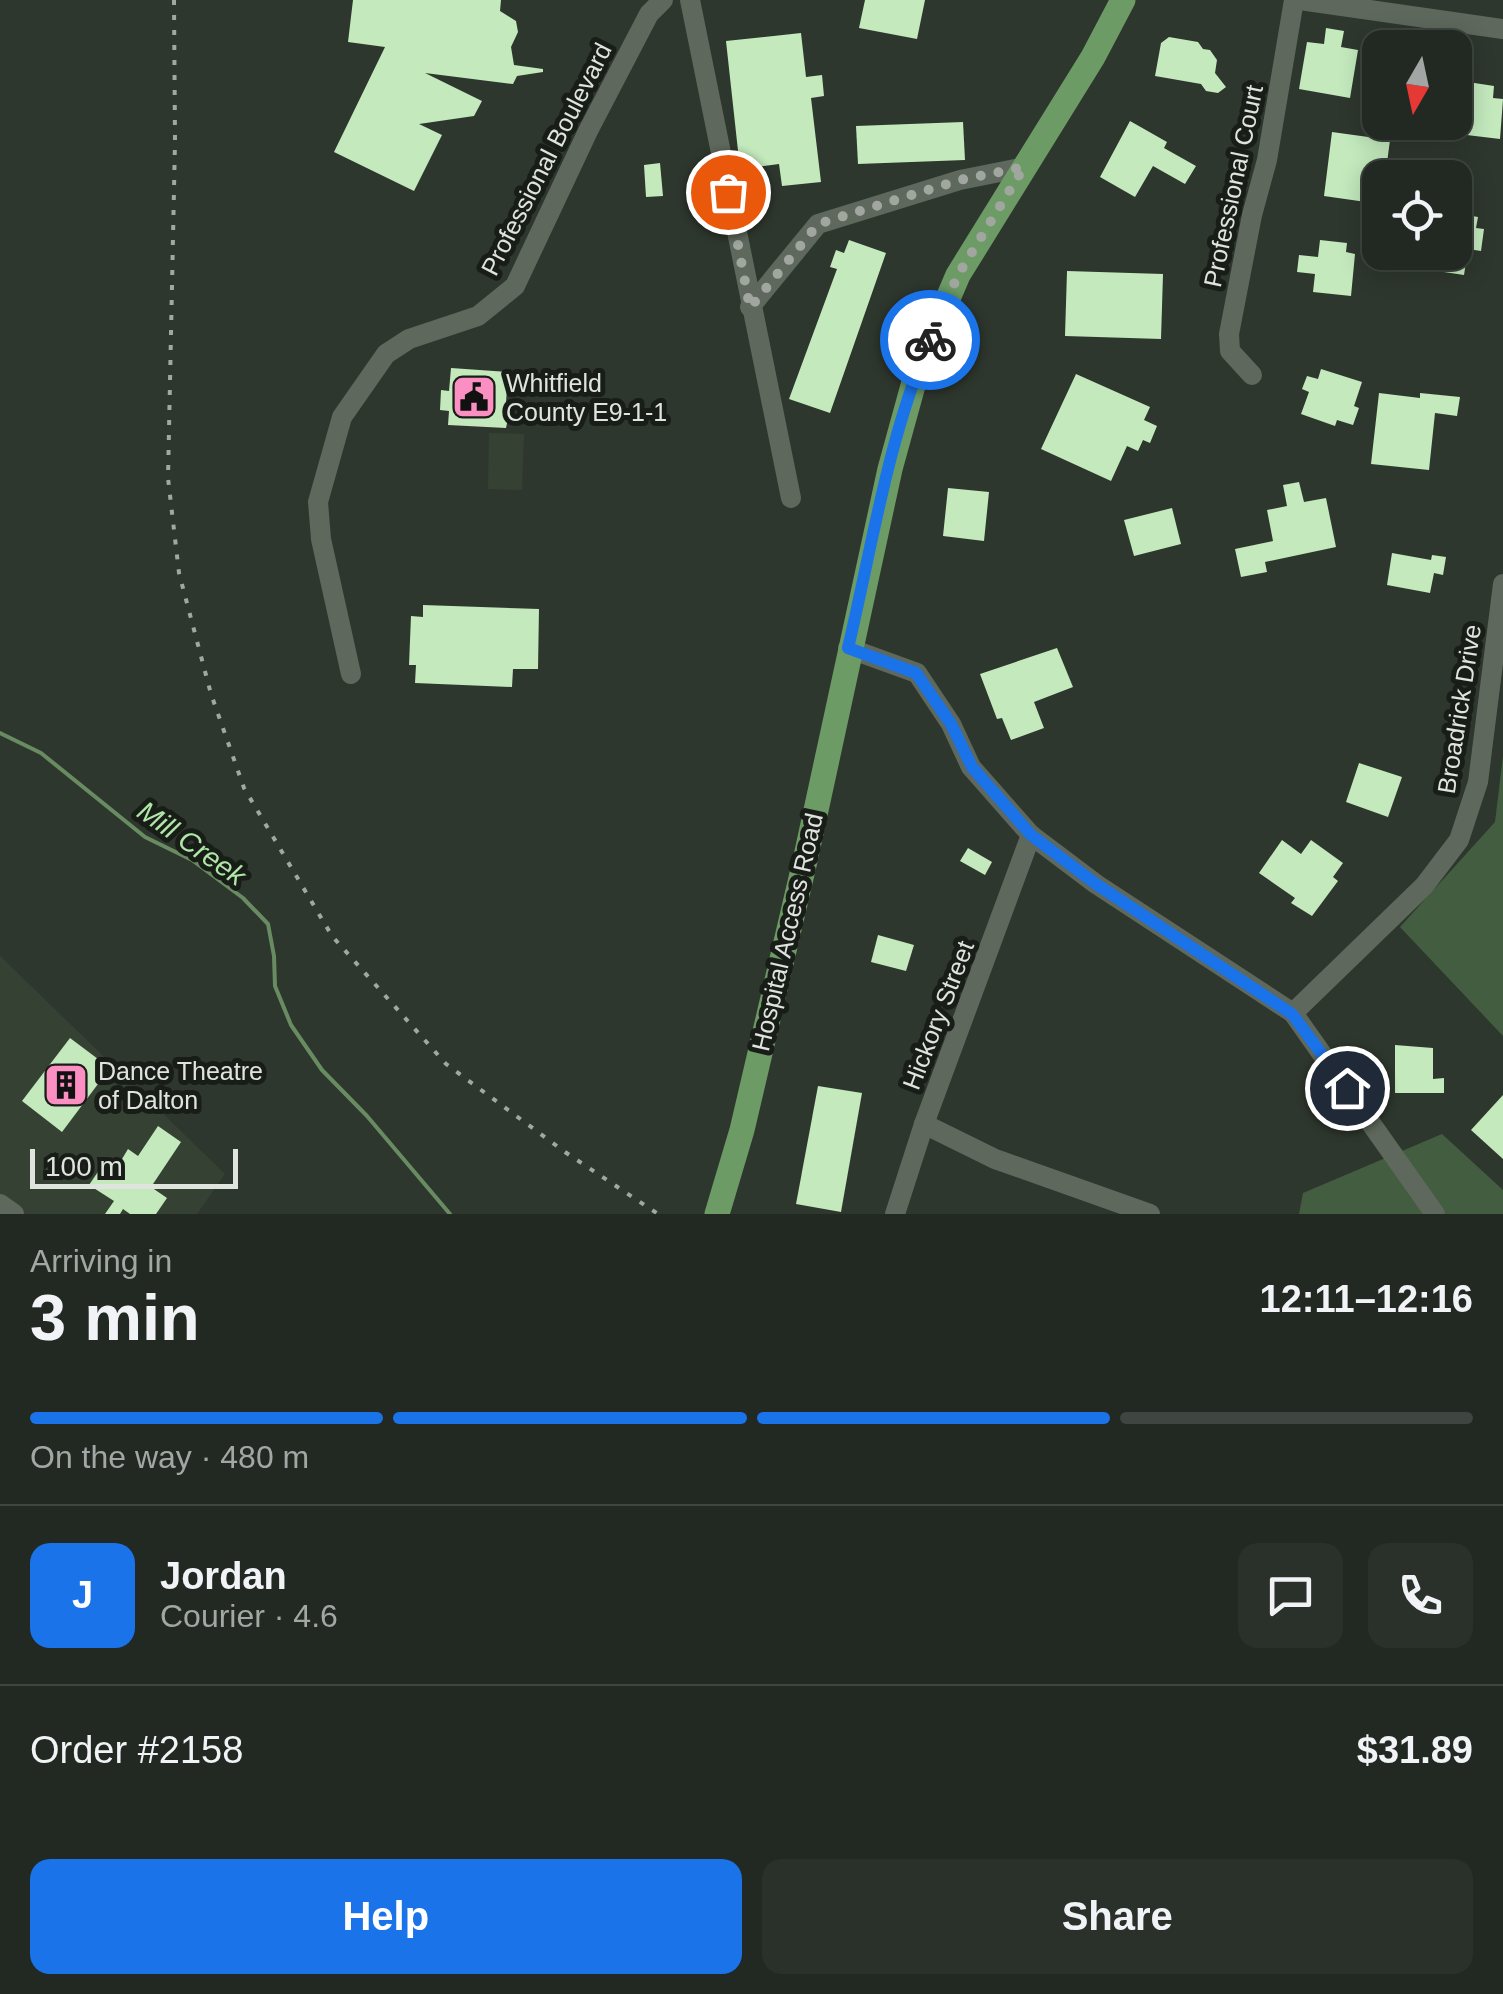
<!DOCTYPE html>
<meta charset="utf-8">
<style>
body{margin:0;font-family:Helvetica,sans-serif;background:#2a312a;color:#f1f3f6;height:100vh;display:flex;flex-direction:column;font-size:38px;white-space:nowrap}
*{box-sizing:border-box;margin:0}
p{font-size:32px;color:#a2a6a5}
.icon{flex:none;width:55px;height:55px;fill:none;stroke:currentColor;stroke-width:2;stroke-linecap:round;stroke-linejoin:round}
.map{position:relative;height:1214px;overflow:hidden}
.panel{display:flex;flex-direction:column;background:#222922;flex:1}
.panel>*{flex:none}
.needle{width:65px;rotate:189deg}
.tools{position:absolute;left:1362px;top:30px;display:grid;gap:20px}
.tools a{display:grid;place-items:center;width:110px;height:110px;border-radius:20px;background:#222922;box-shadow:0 5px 25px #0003,0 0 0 2px #3f4540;font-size:50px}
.scale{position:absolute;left:30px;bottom:25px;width:208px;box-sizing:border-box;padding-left:10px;border:5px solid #dfe4de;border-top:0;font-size:28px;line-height:35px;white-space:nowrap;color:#dfe4de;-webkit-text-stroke:8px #191d18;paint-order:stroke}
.pin{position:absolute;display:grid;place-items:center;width:85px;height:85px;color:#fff;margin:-42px;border:5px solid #fff;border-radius:50%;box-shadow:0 2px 10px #0007}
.courier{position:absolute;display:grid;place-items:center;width:100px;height:100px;margin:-50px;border:8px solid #1a73e8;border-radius:50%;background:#fff;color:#222;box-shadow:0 2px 12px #0007}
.overview em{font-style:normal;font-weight:600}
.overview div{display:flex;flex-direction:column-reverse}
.overview{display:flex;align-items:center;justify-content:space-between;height:170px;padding:0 30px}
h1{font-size:65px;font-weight:600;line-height:75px}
.bar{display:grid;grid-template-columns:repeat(4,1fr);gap:15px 10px;align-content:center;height:120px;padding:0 30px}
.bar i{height:12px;border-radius:8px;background:#3f4540}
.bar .on{background:#1a73e8}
.bar p{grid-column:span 4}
.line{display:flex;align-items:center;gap:25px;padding:0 30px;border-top:2px solid #3f4540}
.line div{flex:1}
.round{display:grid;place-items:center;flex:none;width:105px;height:105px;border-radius:20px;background:#2a312a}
.primary-button{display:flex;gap:20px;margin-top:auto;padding:20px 30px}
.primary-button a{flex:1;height:115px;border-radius:20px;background:#1a73e8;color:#fff;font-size:40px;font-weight:600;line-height:115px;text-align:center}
.primary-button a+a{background:#2a312a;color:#f1f3f6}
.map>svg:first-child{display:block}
</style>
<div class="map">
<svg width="1503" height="1214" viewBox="0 0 1503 1214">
<rect width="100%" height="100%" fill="#2e372d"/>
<g fill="#354233">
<polygon points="489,433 524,434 522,490 488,489"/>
<polygon points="0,956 225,1174 197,1214 0,1214"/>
</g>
<g fill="#435d40">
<polygon points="1503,756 1503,1036 1400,927 1495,822"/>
<polygon points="1442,1134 1503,1190 1503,1214 1299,1214 1303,1193"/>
</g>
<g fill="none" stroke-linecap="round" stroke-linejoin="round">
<polyline stroke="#688b62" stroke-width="4" points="0,733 41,753 145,837 192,860 243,898 268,924 274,956 275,986 291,1025 322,1070 367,1116 450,1214"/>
</g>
<g fill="#c3e9bd">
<polygon points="353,0 501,0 500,11 516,21 518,32 511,47 514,65 543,69 543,72 517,76 513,84 425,73 482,101 474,116 419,124 442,135 414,191 334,152 385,47 348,42"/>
<polygon points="865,0 925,0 917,39 859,28"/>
<polygon points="1326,28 1344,31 1341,47 1358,50 1350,98 1299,89 1307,42 1324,44"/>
<polygon points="801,33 806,77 822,75 824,96 811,98 821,182 782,186 779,164 740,169 726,41"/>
<polygon points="1169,37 1198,42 1203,49 1210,50 1217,60 1215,73 1226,87 1218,93 1206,91 1201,84 1155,76 1161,43"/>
<polygon points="1455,80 1494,86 1493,98 1503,99 1500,139 1425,130 1426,122 1455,122"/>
<polygon points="1130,121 1167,142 1164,148 1196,166 1185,184 1153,166 1135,197 1100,177"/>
<polygon points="963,122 965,160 858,164 856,126"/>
<polygon points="1332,132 1390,140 1385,178 1380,178 1380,204 1324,196"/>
<polygon points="660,163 663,196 646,197 644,165"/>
<polygon points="1455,213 1478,217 1476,228 1484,229 1481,251 1468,249 1464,275 1424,269 1427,252 1455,252"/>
<polygon points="849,240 886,253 830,413 789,399 837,269 830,267 836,250 844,253"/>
<polygon points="1320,240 1347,243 1346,252 1355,254 1351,296 1313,292 1315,274 1297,272 1299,255 1318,257"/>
<polygon points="1067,271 1163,274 1161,339 1065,336"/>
<polygon points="451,368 508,372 506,403 511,404 506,428 448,425 449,411 440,410 441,390 449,391"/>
<polygon points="1321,369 1362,382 1354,406 1359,408 1353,425 1337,420 1335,426 1301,414 1309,392 1302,389 1307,376 1318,379"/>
<polygon points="1076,374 1150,407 1144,420 1157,426 1150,443 1143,440 1138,451 1127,446 1111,481 1041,449"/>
<polygon points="1379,393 1420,398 1420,393 1460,397 1457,416 1435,413 1429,470 1371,464"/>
<polygon points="1299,482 1304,502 1326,498 1336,547 1265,562 1267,572 1241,577 1235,549 1273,541 1267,510 1287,506 1283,485"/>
<polygon points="948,488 989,492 984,541 943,536"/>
<polygon points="1172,508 1181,544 1134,556 1124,520"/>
<polygon points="1392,553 1431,560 1432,555 1446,557 1443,575 1434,573 1430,593 1387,585"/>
<polygon points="423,605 539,609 538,669 513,669 512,687 415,683 416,665 409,665 411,616 423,617"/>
<polygon points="1057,648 1073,687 1034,702 1044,728 1011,740 1002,718 997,719 980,674"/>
<polygon points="1359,763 1402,777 1388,817 1346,802"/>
<polygon points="1282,840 1301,854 1311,840 1343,863 1333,877 1338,881 1312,916 1291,903 1295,898 1259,873"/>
<polygon points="968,848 992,862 985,875 960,861"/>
<polygon points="878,935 914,945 906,971 871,962"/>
<polygon points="70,1038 110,1068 62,1132 22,1101"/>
<polygon points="1395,1045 1433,1048 1433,1079 1444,1078 1444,1093 1395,1093"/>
<polygon points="818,1086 862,1093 841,1212 796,1204"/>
<polygon points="1503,1095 1503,1159 1471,1130"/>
<polygon points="158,1126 181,1142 151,1187 167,1198 156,1214 130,1214 123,1209 120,1214 105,1214 114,1201 89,1185 108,1157 119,1164 128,1149 138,1156"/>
</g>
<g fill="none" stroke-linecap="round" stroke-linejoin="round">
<g stroke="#5e685c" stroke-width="20">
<polyline points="690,0 791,498"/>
<polyline points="1300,0 1503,29"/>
<polyline points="750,307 818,224 960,180 1025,167"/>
<polyline points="1252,375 1230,351 1229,334 1252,215 1267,160 1294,0"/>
<polyline points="848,648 917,673 951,724 971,767 1031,835 1096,884 1293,1013 1435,1214"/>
<polyline points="351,674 321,539 318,502 342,417 386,354 409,339 478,316 515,286 588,131 649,14 663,0"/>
<polyline points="1293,1013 1424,886 1459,840 1478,782 1503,584"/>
<polyline points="924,1124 995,1159 1150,1214"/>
<polyline points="0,1204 14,1214"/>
<polyline points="895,1214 924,1124 1031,835"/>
</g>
<polyline stroke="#6c9b65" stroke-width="25" points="717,1214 742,1130 805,861 890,469 917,371 958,275 1093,57 1123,0"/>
<polyline stroke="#a1a8a0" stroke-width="4" stroke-dasharray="5 10" stroke-linecap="butt" points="174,0 175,141 168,478 179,573 211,694 244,788 332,936 446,1064 565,1152 658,1214"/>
</g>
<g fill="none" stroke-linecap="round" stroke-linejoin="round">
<polyline stroke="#a1a7a0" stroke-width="10" stroke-dasharray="0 18" points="728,192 750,308 818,224 960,180 1024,167 958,275 930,340"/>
<path stroke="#1a73e8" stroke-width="12" d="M930,340C888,437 872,547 848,648L916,673L951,724L972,767L1031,835L1096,884L1292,1014L1347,1088"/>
</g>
<defs>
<symbol id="civic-square" viewBox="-11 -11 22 22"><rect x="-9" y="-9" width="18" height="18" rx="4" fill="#fc8fc2" stroke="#191d18"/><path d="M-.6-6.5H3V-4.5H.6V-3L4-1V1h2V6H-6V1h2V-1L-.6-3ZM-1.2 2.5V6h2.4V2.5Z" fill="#111"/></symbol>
<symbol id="building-square" viewBox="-11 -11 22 22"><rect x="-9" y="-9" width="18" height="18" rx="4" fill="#fc8fc2" stroke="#191d18"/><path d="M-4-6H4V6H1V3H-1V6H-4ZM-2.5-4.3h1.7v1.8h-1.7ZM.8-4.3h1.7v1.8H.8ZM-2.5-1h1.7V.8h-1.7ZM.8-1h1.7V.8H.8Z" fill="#111"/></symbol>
</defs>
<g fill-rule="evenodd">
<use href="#civic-square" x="449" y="372" width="50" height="50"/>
<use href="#building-square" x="41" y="1060" width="50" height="50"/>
</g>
<g text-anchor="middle" stroke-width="10" stroke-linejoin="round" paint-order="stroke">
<g font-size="25" fill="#dfe4de" stroke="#191d18">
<text transform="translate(546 159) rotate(-63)" y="9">Professional Boulevard</text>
<text transform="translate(1233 186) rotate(-78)" y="9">Professional Court</text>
<text transform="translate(1459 709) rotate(-81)" y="9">Broadrick Drive</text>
<text transform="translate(787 932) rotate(-77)" y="9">Hospital Access Road</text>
<text transform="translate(938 1015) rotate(-69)" y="9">Hickory Street</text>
</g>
<g font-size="25" fill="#dfe4de" stroke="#191d18" text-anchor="start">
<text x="506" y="392">Whitfield<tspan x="506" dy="29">County E9-1-1</tspan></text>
<text x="98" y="1080">Dance Theatre<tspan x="98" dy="29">of Dalton</tspan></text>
</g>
<g font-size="28" font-style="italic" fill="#b0e7a8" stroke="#191d18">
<text transform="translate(192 843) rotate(35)" y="10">Mill Creek</text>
</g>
</g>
</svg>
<div class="tools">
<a><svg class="needle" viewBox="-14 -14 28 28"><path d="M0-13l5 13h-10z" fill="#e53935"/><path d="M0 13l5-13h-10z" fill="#a2a6a5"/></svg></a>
<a><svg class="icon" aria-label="locate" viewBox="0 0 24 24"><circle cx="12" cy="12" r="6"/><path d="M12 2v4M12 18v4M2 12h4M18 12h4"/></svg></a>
</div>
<div class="scale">100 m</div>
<div class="pin" style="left:728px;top:192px;background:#ea580c"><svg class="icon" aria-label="bag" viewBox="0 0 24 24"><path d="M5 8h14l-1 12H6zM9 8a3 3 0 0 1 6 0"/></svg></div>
<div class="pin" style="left:1347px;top:1088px;background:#1f2937"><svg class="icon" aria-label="home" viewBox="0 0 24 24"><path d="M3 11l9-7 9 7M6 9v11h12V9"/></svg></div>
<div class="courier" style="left:930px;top:340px"><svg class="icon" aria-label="bike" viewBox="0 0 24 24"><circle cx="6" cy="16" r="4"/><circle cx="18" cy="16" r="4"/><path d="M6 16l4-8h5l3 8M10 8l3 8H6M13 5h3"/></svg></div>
</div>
<section class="panel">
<div class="overview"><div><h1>3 min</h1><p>Arriving in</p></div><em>12:11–12:16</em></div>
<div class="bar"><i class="on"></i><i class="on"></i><i class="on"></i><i></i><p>On the way · 480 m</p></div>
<div class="line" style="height:180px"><b class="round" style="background:#1a73e8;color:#fff">J</b><div><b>Jordan</b><p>Courier · 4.6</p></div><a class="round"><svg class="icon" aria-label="chat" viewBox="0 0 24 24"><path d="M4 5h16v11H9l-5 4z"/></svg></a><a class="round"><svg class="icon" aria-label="phone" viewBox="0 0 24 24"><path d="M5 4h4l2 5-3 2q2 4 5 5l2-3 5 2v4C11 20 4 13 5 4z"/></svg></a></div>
<div class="line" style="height:130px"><div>Order #2158</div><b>$31.89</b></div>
<div class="primary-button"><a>Help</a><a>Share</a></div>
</section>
